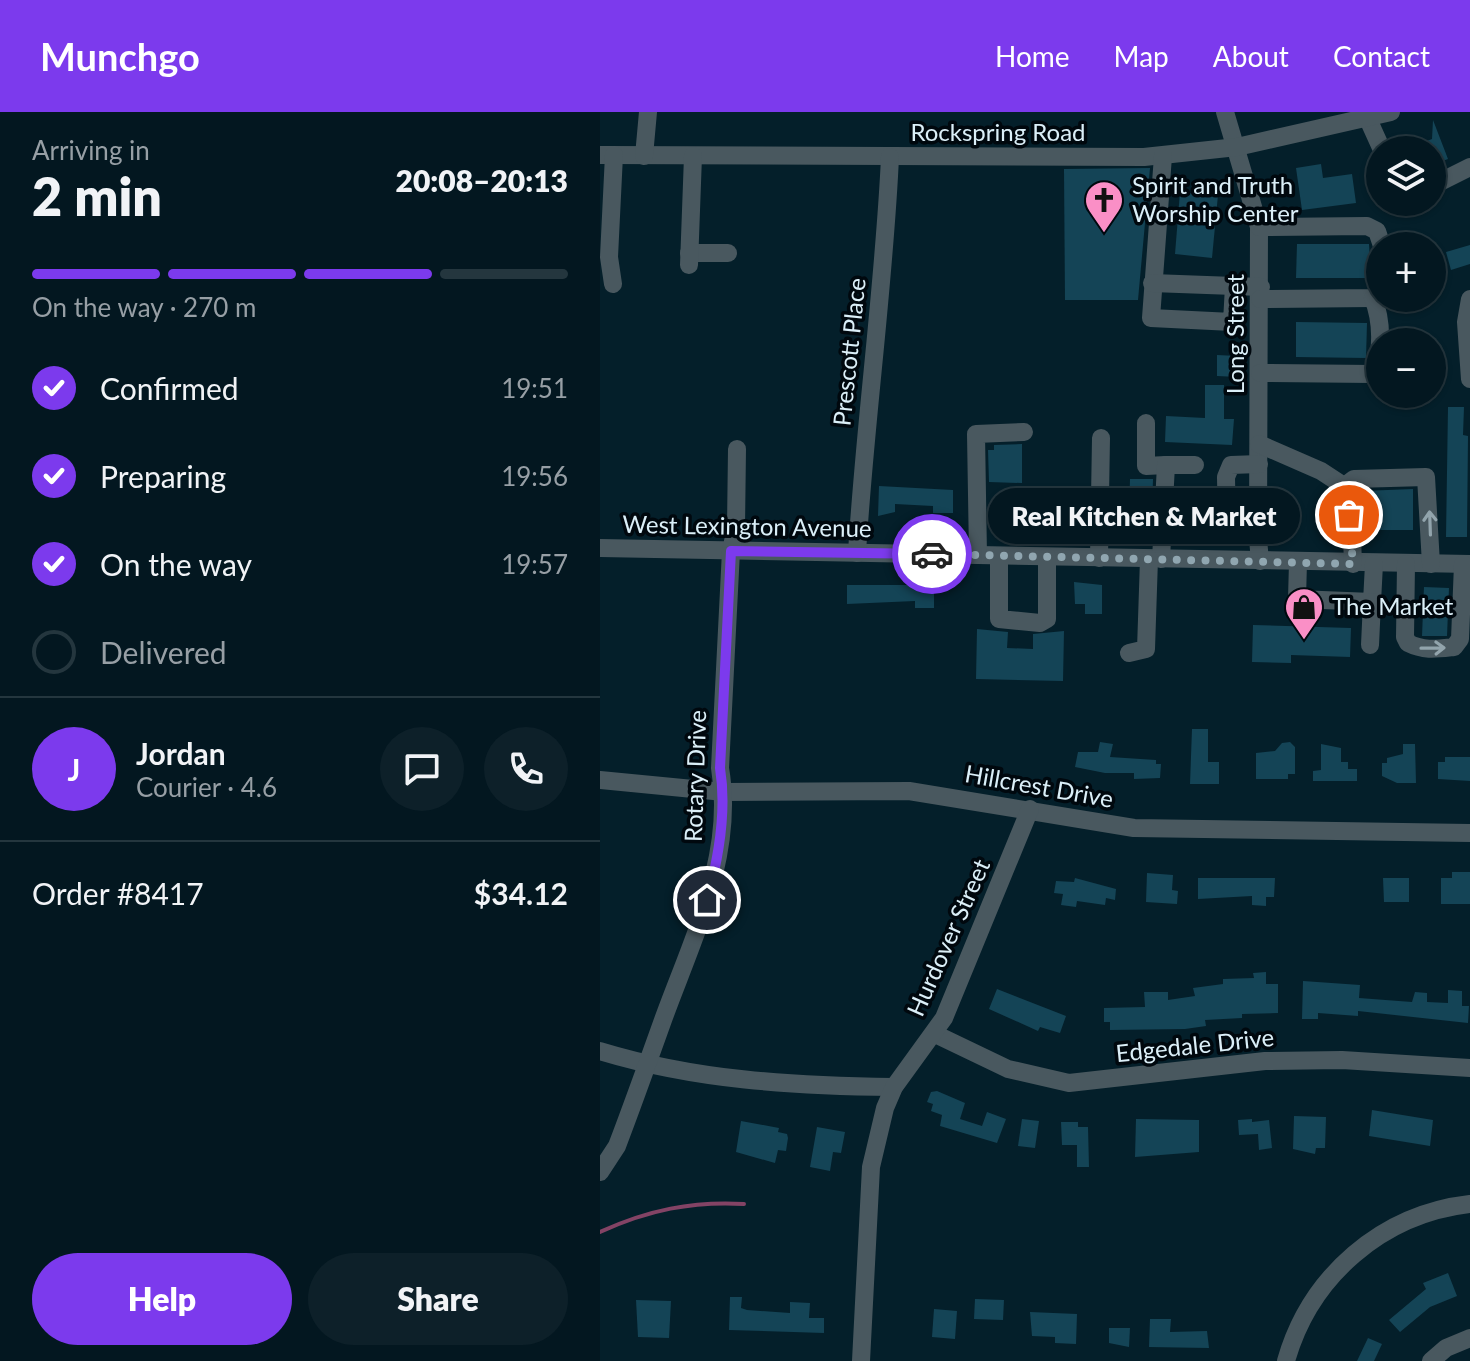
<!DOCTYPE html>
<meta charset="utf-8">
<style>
body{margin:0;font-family:Lato,sans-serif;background:#0d2029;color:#f1f3f6;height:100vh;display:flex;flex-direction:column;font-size:30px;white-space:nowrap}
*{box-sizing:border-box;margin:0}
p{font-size:26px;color:#979fa5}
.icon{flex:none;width:44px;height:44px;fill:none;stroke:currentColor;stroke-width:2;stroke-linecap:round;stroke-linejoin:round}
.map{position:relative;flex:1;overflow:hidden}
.drawer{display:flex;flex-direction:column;background:#031720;width:600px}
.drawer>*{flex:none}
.buttons{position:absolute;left:766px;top:24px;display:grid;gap:16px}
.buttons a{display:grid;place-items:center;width:80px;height:80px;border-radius:50%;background:#031720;box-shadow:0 2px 6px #0004,0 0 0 2px #24363e;font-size:40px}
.pin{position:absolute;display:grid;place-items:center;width:68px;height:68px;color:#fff;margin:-34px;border:4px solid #fff;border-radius:50%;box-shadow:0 2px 8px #0007}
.courier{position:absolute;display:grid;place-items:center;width:80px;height:80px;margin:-40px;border:6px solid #7c3aed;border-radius:50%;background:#fff;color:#222;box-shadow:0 2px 10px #0007}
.bubble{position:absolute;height:56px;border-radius:28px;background:#031720;box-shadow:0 2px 6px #0004,0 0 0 2px #24363e;font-size:26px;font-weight:800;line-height:56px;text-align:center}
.head em{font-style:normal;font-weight:800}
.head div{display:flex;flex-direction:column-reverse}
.head{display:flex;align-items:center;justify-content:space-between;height:136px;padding:0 32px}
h1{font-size:52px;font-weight:800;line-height:60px}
.bar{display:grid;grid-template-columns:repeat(4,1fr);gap:12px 8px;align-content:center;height:96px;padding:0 32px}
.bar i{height:10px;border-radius:6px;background:#24363e}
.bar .active{background:#7c3aed}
.bar p{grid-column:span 4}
.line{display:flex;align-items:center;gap:20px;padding:0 32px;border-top:2px solid #24363e}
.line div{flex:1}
.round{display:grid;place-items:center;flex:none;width:84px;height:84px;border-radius:42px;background:#0d2029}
ol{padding:0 32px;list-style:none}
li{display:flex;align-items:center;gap:24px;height:88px}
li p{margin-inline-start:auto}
li .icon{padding:8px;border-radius:50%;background:#7c3aed;color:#fff;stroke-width:4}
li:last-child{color:#979fa5}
li i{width:44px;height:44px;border:4px solid #24363e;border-radius:50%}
.button{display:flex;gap:16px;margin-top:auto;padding:16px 32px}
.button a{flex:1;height:92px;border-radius:48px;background:#7c3aed;color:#fff;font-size:32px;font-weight:800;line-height:92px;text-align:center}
.button a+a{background:#0d2029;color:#f1f3f6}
header{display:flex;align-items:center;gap:48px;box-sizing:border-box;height:112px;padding:0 40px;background:#7c3aed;color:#fff}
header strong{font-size:38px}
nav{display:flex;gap:44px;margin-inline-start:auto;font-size:28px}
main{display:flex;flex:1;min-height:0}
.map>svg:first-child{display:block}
</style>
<header>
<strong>Munchgo</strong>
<nav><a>Home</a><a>Map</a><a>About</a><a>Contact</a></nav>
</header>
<main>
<section class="drawer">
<div class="head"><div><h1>2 min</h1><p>Arriving in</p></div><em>20:08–20:13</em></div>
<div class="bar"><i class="active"></i><i class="active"></i><i class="active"></i><i></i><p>On the way · 270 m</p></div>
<ol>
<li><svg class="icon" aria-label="check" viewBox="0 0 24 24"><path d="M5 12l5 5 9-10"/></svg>Confirmed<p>19:51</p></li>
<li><svg class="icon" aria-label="check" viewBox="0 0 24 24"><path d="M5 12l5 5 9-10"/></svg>Preparing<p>19:56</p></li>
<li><svg class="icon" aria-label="check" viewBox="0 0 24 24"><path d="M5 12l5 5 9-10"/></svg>On the way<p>19:57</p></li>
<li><i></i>Delivered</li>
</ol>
<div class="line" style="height:144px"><b class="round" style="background:#7c3aed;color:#fff">J</b><div><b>Jordan</b><p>Courier · 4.6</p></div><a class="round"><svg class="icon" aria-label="chat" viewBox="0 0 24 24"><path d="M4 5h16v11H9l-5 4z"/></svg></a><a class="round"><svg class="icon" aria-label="phone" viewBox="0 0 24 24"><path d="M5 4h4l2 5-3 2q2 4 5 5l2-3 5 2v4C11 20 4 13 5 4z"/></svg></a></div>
<div class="line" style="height:104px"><div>Order #8417</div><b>$34.12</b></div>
<div class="button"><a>Help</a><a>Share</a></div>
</section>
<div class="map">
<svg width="870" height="1249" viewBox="0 0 870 1249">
<rect width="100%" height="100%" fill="#041f2a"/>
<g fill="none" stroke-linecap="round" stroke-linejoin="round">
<path stroke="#834365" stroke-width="4" d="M0,1120C48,1098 92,1089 144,1092"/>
</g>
<g fill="#144456">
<polygon points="833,8 848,47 832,53 832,38 806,37 832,27"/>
<polygon points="721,52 723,66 752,62 756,91 702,98 696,56"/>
<polygon points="550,56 538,188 465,188 464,57"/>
<polygon points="580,80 618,83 612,146 575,142"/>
<polygon points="697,132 769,132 771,166 696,166"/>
<polygon points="870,133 870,152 851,158 846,140"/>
<polygon points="696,210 767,211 766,246 696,245"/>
<polygon points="617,243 637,244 637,265 617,264"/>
<polygon points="605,273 624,273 624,307 634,307 632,333 565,330 566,304 605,306"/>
<polygon points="848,295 864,295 863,323 868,324 867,425 846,425"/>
<polygon points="422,332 422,371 389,370 388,338 394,338 394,333"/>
<polygon points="530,367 553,367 552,399 529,399"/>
<polygon points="279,374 353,378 353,401 333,401 333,394 295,392 295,400 278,404"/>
<polygon points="577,377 599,377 599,397 592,397 592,402 579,402 576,397"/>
<polygon points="813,377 813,418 764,418 762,379"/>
<polygon points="315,469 331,469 334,472 334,496 315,496 315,489 247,492 247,473 315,473"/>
<polygon points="474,470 502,473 502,502 485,502 485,492 475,492"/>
<polygon points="824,475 849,476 847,524 822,524"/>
<polygon points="653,513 751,516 750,545 691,543 691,551 652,550"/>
<polygon points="377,517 408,520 407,536 433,537 433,522 464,519 463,569 376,567"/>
<polygon points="592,617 608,617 608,650 619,650 619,672 590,672"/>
<polygon points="500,630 513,632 510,645 556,648 556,652 561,652 560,666 534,667 534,661 505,661 475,655 478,640 498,640"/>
<polygon points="690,630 695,635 695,662 688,662 688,667 656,667 656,641 675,639 682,631"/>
<polygon points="721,632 741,636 741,650 748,650 748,657 757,657 757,669 713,669 713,659 721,658"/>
<polygon points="803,632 815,632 816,671 797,671 782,664 782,651 787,651 787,646 803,642"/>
<polygon points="845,645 870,645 870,669 838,667 838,650 845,650"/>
<polygon points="852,760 870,760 870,792 841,792 841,766 852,766"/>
<polygon points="547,761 573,763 572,778 578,779 577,792 546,790"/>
<polygon points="475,766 516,777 515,788 506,786 505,793 477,789 476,795 461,793 463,782 454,781 456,769 474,770"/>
<polygon points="598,766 675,766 674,785 666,785 666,794 652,793 652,784 598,787"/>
<polygon points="783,766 809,766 809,790 784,790"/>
<polygon points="666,860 666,872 678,872 678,901 642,902 642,906 605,908 606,914 585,917 510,918 510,910 504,910 504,896 545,895 544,880 568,880 568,888 595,884 593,876 623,872 623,867 654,866 653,861"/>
<polygon points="703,869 760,873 759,886 812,890 815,880 827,881 827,890 848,891 848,878 862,879 862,894 869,894 868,911 758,899 758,904 718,901 718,907 702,907"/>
<polygon points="397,877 466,904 460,921 440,915 438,919 389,897"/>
<polygon points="337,979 365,991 360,1007 382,1014 387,1000 406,1007 397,1031 340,1014 342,1003 331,999 333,992 327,990 331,980"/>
<polygon points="772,998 833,1008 830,1034 769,1024"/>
<polygon points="694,1004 726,1005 725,1036 716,1036 715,1042 693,1037"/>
<polygon points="422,1007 439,1009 435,1036 418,1034"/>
<polygon points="536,1007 599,1008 599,1040 535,1045"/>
<polygon points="652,1007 652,1010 669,1008 672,1036 659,1038 658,1022 639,1023 638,1008"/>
<polygon points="141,1009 179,1016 178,1020 187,1022 188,1026 186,1039 178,1038 175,1051 136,1040"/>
<polygon points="461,1010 478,1010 478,1015 488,1015 489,1055 477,1055 477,1033 462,1033"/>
<polygon points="217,1015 245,1020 241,1041 233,1040 230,1059 210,1055"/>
<polygon points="848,1161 857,1184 830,1195 800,1220 789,1208 826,1177 823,1171"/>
<polygon points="130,1185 142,1185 141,1196 147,1198 190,1201 190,1190 210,1191 209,1206 224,1206 224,1221 129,1218"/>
<polygon points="375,1187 404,1188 403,1208 374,1207"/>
<polygon points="36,1188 71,1189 69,1226 38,1225"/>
<polygon points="334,1197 357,1199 355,1227 332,1225"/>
<polygon points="430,1200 477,1202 476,1232 455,1231 455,1225 432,1224"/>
<polygon points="550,1207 571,1207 570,1220 607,1219 609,1236 549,1235"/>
<polygon points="509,1216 530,1216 529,1235 509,1231"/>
<polygon points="768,1226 782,1232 774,1249 757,1249"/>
</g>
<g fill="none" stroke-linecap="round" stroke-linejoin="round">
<g stroke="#49585f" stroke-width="18">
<polyline points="625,0 659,115 658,427 660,449"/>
<polyline points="768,7 782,38"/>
<polyline points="0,43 544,45 637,35 791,0"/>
<polyline points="44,44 48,0"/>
<polyline points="563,44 551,206 632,210 634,174 661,175"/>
<polyline points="832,74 870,55"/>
<polyline points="659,115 767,114 777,119 782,134"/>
<polyline points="89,141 128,141"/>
<polyline points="89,153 93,44"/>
<polyline points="552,171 634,174"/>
<polyline points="13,172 9,145 14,43"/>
<polyline points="660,187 773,186 778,179"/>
<polyline points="870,187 866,210 870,267"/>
<path d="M660,261L773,262C783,241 782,208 773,186"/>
<polyline points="546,311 546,354 566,353"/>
<polyline points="659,332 721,359 750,378"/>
<polyline points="445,399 500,400"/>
<polyline points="627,419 626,365 631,353 659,352"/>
<polyline points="0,436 870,452"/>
<path d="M257,441C265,308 284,177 290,45"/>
<polyline points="378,443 376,322 424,320"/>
<polyline points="399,444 399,507 440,511 447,507 447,445"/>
<polyline points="499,446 501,326"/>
<polyline points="561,447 566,353 595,353"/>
<polyline points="698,450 697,487 772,490 774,452"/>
<polyline points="753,452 750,370 754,367 826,365 831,452"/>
<path d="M806,452L805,525L808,531C824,539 836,537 854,535L860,527L863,452"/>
<polyline points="770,533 772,490"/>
<polyline points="529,541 546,537 549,447"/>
<polyline points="0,668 124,680 309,679 534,716 870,721"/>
<polyline points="335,922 408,957 469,971 665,949 742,948 870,956"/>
<path d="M0,939C95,968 194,974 294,975"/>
<path d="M0,1060L17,1034C33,992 48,950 63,908C92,828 135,743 120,656L131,439L136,415L137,337"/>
<polyline points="261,1249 271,1055 285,996 294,975 344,906 430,697"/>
<path d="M686,1249C710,1164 782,1102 870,1092"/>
<polyline points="831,1249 846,1236 870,1226"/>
</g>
</g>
<defs><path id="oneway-shaft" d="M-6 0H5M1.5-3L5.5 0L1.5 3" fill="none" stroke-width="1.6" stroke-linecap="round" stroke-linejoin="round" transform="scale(2)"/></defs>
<g stroke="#92a4ac">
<use href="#oneway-shaft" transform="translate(830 411) rotate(-92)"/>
<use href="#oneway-shaft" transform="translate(833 536) rotate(-1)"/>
</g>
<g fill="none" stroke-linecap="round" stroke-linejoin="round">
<polyline stroke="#90a6b0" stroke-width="8" stroke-dasharray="0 14.4" points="332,442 753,452 749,403"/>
<path stroke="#7c3aed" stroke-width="10" d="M107,788C119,745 127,699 120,656L131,439L332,442"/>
</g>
<defs>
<symbol id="church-pin" viewBox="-11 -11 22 30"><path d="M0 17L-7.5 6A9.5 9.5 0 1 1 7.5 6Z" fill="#fa8fc6" stroke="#00080e"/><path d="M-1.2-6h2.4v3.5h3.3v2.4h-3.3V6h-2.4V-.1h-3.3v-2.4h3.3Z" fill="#111"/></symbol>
<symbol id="shop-pin" viewBox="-11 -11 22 30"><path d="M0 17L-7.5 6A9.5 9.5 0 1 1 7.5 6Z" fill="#fa8fc6" stroke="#00080e"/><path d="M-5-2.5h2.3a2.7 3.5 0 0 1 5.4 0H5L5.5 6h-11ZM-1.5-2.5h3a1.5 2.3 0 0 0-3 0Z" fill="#111"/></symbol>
</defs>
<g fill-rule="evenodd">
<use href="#church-pin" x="482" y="66" width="44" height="60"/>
<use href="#shop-pin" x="682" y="473" width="44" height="60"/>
</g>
<g text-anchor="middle" stroke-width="7" stroke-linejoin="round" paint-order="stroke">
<g font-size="24" fill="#dbeff8" stroke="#00080e">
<text x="398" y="29">Rockspring Road</text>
<text transform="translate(636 222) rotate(-90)" y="8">Long Street</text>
<text transform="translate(250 240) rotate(-84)" y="8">Prescott Place</text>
<text transform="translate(147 415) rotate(1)" y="8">West Lexington Avenue</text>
<text transform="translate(96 664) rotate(-88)" y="8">Rotary Drive</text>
<text transform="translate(439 675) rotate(10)" y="8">Hillcrest Drive</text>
<text transform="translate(349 826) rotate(-66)" y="8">Hurdover Street</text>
<text transform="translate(595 934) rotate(-6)" y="8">Edgedale Drive</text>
</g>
<g font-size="24" fill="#dbeff8" stroke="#00080e" text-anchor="start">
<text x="532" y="82">Spirit and Truth<tspan x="532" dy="28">Worship Center</tspan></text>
<text x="732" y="503">The Market</text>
</g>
</g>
</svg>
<div class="buttons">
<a><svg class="icon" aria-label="layers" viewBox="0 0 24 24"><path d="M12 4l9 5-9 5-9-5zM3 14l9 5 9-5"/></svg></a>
<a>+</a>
<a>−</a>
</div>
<div class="pin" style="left:749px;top:403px;background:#ea580c"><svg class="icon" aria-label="bag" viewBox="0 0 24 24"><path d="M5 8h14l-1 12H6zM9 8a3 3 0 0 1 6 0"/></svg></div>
<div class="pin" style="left:107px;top:788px;background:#1f2937"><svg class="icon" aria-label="home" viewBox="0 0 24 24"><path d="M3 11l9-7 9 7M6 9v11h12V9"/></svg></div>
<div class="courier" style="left:332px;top:442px"><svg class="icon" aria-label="car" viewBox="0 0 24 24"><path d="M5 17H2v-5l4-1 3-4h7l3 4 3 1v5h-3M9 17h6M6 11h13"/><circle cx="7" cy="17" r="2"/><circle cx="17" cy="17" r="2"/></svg></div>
<div class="bubble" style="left:388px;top:376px;width:312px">Real Kitchen &amp; Market</div>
</div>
</main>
